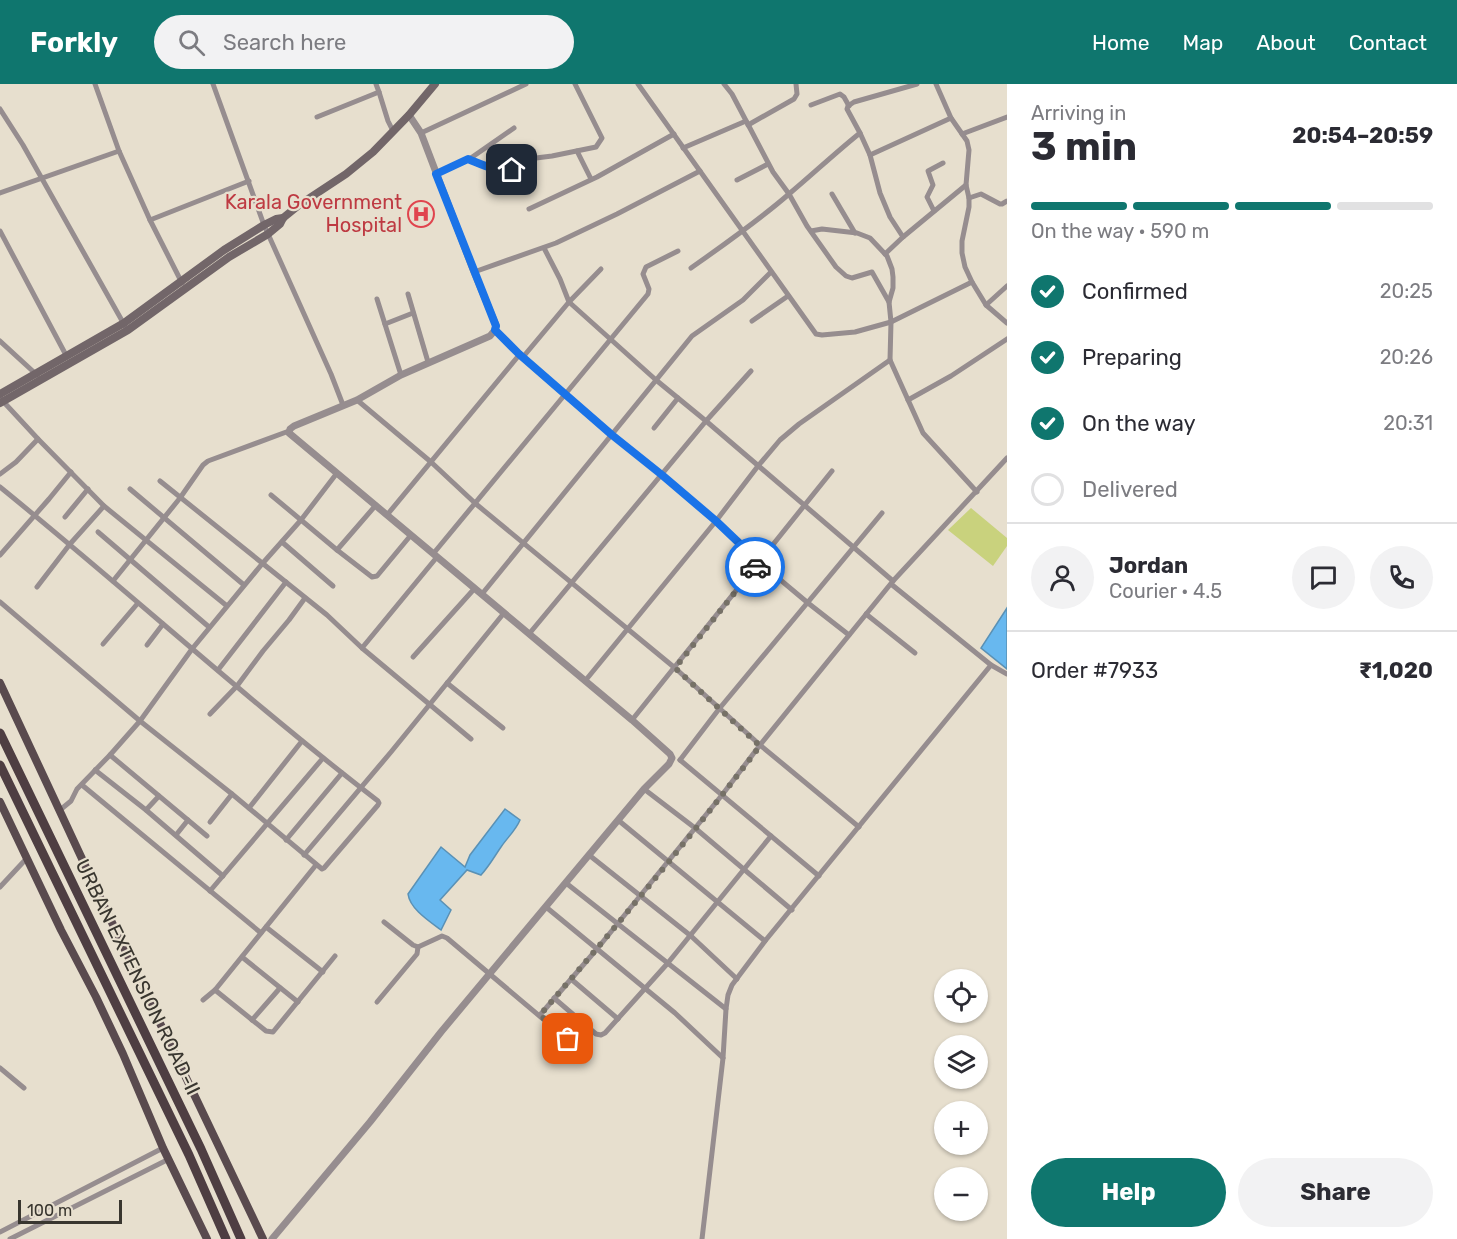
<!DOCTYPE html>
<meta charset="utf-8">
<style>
body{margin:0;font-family:Rubik,sans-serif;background:#f2f2f3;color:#2b2b33;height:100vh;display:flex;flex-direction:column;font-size:22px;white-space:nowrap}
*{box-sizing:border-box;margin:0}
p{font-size:20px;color:#7c7c81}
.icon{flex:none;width:33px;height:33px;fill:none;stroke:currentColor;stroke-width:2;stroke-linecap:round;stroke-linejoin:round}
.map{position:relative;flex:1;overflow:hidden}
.sheet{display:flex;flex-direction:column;background:#fff;width:450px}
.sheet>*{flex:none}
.fabs{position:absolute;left:934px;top:885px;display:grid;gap:12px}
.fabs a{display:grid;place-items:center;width:54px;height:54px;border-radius:50%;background:#fff;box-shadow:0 2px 4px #0004;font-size:30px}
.scale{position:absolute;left:18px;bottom:15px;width:104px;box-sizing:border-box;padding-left:6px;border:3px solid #39362f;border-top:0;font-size:16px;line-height:21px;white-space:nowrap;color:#39362f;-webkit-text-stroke:4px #e7dfce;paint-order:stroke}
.pin{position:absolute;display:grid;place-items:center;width:51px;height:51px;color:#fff;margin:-26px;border-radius:12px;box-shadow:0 3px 9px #0006}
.courier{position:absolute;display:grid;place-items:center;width:60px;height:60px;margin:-30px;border:4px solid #1a73e8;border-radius:50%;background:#fff;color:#222;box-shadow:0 2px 8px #0007}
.overview em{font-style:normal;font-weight:700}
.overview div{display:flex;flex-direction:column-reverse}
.overview{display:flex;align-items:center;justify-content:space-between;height:102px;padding:0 24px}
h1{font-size:39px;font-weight:700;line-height:45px}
.bar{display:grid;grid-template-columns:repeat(4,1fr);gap:9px 6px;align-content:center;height:72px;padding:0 24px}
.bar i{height:8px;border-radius:4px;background:#e1e1e2}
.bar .on{background:#0f766e}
.bar p{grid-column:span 4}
.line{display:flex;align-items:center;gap:15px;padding:0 24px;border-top:2px solid #e1e1e2}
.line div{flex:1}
.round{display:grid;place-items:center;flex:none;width:63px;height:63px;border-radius:32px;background:#f2f2f3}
ol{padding:0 24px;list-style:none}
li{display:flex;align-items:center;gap:18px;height:66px}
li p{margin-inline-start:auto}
li .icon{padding:6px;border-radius:50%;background:#0f766e;color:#fff;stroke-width:4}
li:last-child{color:#7c7c81}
li i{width:33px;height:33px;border:3px solid #e1e1e2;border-radius:50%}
.action{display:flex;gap:12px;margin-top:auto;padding:12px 24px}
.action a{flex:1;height:69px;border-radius:36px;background:#0f766e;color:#fff;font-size:24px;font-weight:700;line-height:69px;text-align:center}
.action a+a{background:#f2f2f3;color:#2b2b33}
header{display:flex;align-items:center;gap:36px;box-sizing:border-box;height:84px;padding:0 30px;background:#0f766e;color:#fff}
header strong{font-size:28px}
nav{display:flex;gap:33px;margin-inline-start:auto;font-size:21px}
.search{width:420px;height:54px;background:#f2f2f3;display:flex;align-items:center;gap:15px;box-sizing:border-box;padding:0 21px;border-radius:33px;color:#7c7c81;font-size:22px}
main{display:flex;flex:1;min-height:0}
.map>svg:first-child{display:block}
</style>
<header>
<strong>Forkly</strong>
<div class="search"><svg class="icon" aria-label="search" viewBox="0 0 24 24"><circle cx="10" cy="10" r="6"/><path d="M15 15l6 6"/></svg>Search here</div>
<nav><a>Home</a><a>Map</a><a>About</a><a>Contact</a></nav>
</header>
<main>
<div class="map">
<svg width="1007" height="1155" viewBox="0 0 1007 1155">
<rect width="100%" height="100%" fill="#e7dfce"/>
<polygon fill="#c9d27d" points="971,424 1007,454 1007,462 993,482 948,446"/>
<g fill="#68b8ef" stroke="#5a91b5" stroke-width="1.5">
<polygon points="1007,524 1007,585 981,564"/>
<path d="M505,725L520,736C516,746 507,754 501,763C494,773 490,781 481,791L467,786L440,816L451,826L441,846C429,837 410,825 408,810L441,763L465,783L470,771Z"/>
</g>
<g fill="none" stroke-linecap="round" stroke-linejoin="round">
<g stroke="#968d8f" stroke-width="5">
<polyline points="95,0 119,67 150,136 182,199"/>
<polyline points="213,0 264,141 331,290 343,321"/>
<polyline points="638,0 816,250 822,251 855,248 891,238 972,198"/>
<polyline points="724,0 732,10 773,88 789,110 807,142 836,183 846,192 852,194 872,188 889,218"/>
<polyline points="936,0 951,34 967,57 969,66 966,101 969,114 969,123 962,157 962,169 965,183 972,198 986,221 1007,239"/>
<polyline points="379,8 388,37 393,47"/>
<polyline points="811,21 840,10 844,13 849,22"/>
<polyline points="0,25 23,61 125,242"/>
<polyline points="317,33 379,8 376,0"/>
<polyline points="748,41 794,15 797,10 796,0"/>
<polyline points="421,49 526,0"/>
<polyline points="860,49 847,25 848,22 854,18 917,0"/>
<polyline points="962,50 1007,33"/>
<polyline points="683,64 746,37"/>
<polyline points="577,67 591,95"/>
<polyline points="870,71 951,34"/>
<polyline points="468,76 503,87 517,84 536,74 552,72 596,63 602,54 575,0"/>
<polyline points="436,90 468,76 514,44"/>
<polyline points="737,96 768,80"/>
<polyline points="0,109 119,67"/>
<polyline points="832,110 855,149"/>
<polyline points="969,114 981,110 1000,120 1002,120 1007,117"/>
<polyline points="529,125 597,93 674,50"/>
<polyline points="934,127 927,113 933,101 928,87 943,79"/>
<polyline points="150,136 249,97"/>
<polyline points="0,147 67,273"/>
<polyline points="811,147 822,145 857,149 870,154 887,172 892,185 893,193 893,204 889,218 891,238 890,276 923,349 977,408"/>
<polyline points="544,164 560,195 569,218 656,296 706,337 893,497"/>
<polyline points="885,170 903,153 966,101"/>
<path d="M691,184C725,160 758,137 789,110C813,90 835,69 860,49L870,71L880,109L890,133L903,153"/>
<polyline points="474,188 556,159 617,130 700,87"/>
<polyline points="408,210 428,278"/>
<polyline points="377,215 401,291"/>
<polyline points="986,221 1007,202"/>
<polyline points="752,237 788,212"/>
<polyline points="385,240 413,229"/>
<polyline points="495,246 520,270 612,351 662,391 716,437 759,478 808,519 849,551"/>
<polyline points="0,257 37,291"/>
<polyline points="523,273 569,218 601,185"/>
<polyline points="0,314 38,355 104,422 227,522"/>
<polyline points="357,316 431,378 476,420 675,584 760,661 859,743"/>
<polyline points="908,316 951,292 1007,255"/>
<polyline points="654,344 678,314"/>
<polyline points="0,390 16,378 38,355"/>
<polyline points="160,397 327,531 362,564 471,655"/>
<path d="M0,403C127,506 248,617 378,717L379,719L378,721L324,784L322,785L232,710L140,637L0,518"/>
<polyline points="130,405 244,501"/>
<polyline points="271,411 337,466 372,493 377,492 411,451"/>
<polyline points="387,431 520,270"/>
<polyline points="65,433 88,405"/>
<polyline points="98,448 209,543"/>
<polyline points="282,458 333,502"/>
<polyline points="337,466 376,421"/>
<polyline points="433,470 648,210 649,205 643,190 646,183 678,167"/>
<polyline points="0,471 49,415 71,388"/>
<polyline points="113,497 180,414 203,381 208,377 289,347"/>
<polyline points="37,503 70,460 104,422"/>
<polyline points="482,510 692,252 743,216 771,188"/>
<polyline points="866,530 915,569"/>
<polyline points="529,550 706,337 751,287"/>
<polyline points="103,560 138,519"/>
<polyline points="147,561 163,540"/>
<polyline points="362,564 437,473"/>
<polyline points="413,573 475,504"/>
<polyline points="991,581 1007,590"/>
<polyline points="218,586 286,498"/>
<polyline points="585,597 716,437 758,382 780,356 799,340 890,276"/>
<polyline points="447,599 503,644"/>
<polyline points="210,630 237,602 263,567 289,536 305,514"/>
<polyline points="632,636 832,387"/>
<polyline points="110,671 207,752"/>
<polyline points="680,676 719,625 882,429"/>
<polyline points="680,676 819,792"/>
<polyline points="95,686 146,726 223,792"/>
<polyline points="82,701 261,849"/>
<polyline points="644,705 695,744 792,826"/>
<polyline points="249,724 302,657"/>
<polyline points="60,726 71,717 77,705 110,671 140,637 192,565 262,480 301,436 337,389"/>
<polyline points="146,726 159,712"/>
<polyline points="618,736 765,857"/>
<polyline points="210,738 232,710"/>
<polyline points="176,751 188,736"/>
<polyline points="286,756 342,689"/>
<polyline points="304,771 391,668 504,529"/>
<polyline points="589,771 691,852 737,895"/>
<polyline points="566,799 726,925"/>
<polyline points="0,803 27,774"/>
<polyline points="210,807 323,674"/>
<polyline points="546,823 675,929 723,974"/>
<polyline points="384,838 413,861 418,863 442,852 447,854 581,967"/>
<polyline points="266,843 323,888"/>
<polyline points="242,873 298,918"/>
<polyline points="571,895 618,935"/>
<polyline points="215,906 266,947 273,948 335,872"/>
<polyline points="554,914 596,950 601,951 605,949 667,880 771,752"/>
<polyline points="203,916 215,906 316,781"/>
<polyline points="377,918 417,870 418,863"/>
<polyline points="540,931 597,865 722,711 760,661 893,497 1007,374"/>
<polyline points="252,936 280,904"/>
<polyline points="0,984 24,1004"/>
<polyline points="0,1148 163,1064"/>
<polyline points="10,1155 169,1075"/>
<polyline points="702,1155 723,974 726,925 728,911 732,901 765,857 991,581 891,500"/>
</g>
<polyline stroke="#968d8f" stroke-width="7" points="272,1155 370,1038 441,948 644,705 669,680 672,674 670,670 632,636 289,349 290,345 294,342 357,316 401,291 490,252 495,246 496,241 474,188 421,49 409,31"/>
<g stroke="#726669" stroke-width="8">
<polyline points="0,310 124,239 224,166 264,141 276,135 283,134"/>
<polyline points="0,319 128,246 229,173 268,150 280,140 283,134 299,121 346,90 373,68 409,31 435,0"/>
</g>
<g stroke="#594a4e" stroke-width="8">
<polyline points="0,599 105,824 263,1155"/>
<polyline points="0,718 61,846 96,913 123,970 163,1064 207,1155"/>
</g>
<g stroke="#4e3e42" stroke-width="9">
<polyline points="0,649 201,1065 241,1155"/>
<polyline points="0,681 189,1071 226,1155"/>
</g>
</g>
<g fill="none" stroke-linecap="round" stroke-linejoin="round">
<path stroke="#767167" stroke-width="6" stroke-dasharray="0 10.8" d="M568,955L540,931C616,843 690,754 760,662L675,584L755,483"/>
<path stroke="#1a73e8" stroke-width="8" d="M512,86C496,88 483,81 468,75L436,90L496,242L495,246L519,270L612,351L662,391L716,437L759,478L755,483"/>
</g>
<defs>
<symbol id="hospital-ring" viewBox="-11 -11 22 22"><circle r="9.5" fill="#e7dfce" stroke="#e0444e" stroke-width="1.5"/><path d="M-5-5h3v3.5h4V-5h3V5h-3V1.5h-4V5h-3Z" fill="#e0444e"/></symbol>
</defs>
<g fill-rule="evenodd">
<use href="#hospital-ring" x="406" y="115" width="30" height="30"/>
</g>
<g text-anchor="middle" stroke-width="4.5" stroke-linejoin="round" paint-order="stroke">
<g font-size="20" fill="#be3a42" stroke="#e7dfce" text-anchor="end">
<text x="402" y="125">Karala Government<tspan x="402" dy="23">Hospital</tspan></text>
</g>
<g font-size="20" fill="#39362f" stroke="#e7dfce">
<text transform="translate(138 893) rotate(64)" y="7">URBAN EXTENSION ROAD-II</text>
</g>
</g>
</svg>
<div class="fabs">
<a><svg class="icon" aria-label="locate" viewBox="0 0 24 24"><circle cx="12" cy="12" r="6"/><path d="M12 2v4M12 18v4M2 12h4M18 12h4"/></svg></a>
<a><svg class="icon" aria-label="layers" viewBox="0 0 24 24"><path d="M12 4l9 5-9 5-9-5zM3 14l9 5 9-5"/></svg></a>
<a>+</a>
<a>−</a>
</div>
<div class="scale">100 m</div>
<div class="pin" style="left:568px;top:955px;background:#ea580c"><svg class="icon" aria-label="bag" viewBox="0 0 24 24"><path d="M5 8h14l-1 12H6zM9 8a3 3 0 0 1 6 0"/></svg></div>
<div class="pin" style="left:512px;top:86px;background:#1f2937"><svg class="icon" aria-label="home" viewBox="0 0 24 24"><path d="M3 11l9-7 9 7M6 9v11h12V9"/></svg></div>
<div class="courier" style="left:755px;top:483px"><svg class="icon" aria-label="car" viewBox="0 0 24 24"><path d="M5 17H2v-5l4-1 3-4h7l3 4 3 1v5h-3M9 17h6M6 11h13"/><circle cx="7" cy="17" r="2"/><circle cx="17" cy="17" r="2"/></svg></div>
</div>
<section class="sheet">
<div class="overview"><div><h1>3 min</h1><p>Arriving in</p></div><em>20:54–20:59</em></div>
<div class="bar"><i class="on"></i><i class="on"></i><i class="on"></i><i></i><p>On the way · 590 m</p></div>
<ol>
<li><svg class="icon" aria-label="check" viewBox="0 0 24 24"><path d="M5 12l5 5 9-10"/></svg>Confirmed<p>20:25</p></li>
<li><svg class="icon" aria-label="check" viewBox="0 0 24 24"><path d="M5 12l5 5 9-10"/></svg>Preparing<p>20:26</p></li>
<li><svg class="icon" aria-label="check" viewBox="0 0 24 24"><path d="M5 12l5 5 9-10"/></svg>On the way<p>20:31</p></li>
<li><i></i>Delivered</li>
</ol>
<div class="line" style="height:108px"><a class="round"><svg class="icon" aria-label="person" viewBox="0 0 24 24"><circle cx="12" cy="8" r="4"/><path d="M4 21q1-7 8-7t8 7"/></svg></a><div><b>Jordan</b><p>Courier · 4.5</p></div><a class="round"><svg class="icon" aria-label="chat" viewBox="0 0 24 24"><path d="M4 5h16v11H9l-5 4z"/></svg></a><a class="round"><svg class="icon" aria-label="phone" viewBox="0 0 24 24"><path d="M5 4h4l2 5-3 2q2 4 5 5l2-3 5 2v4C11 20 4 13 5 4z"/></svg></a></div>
<div class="line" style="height:78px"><div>Order #7933</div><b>₹1,020</b></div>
<div class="action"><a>Help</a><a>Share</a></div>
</section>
</main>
